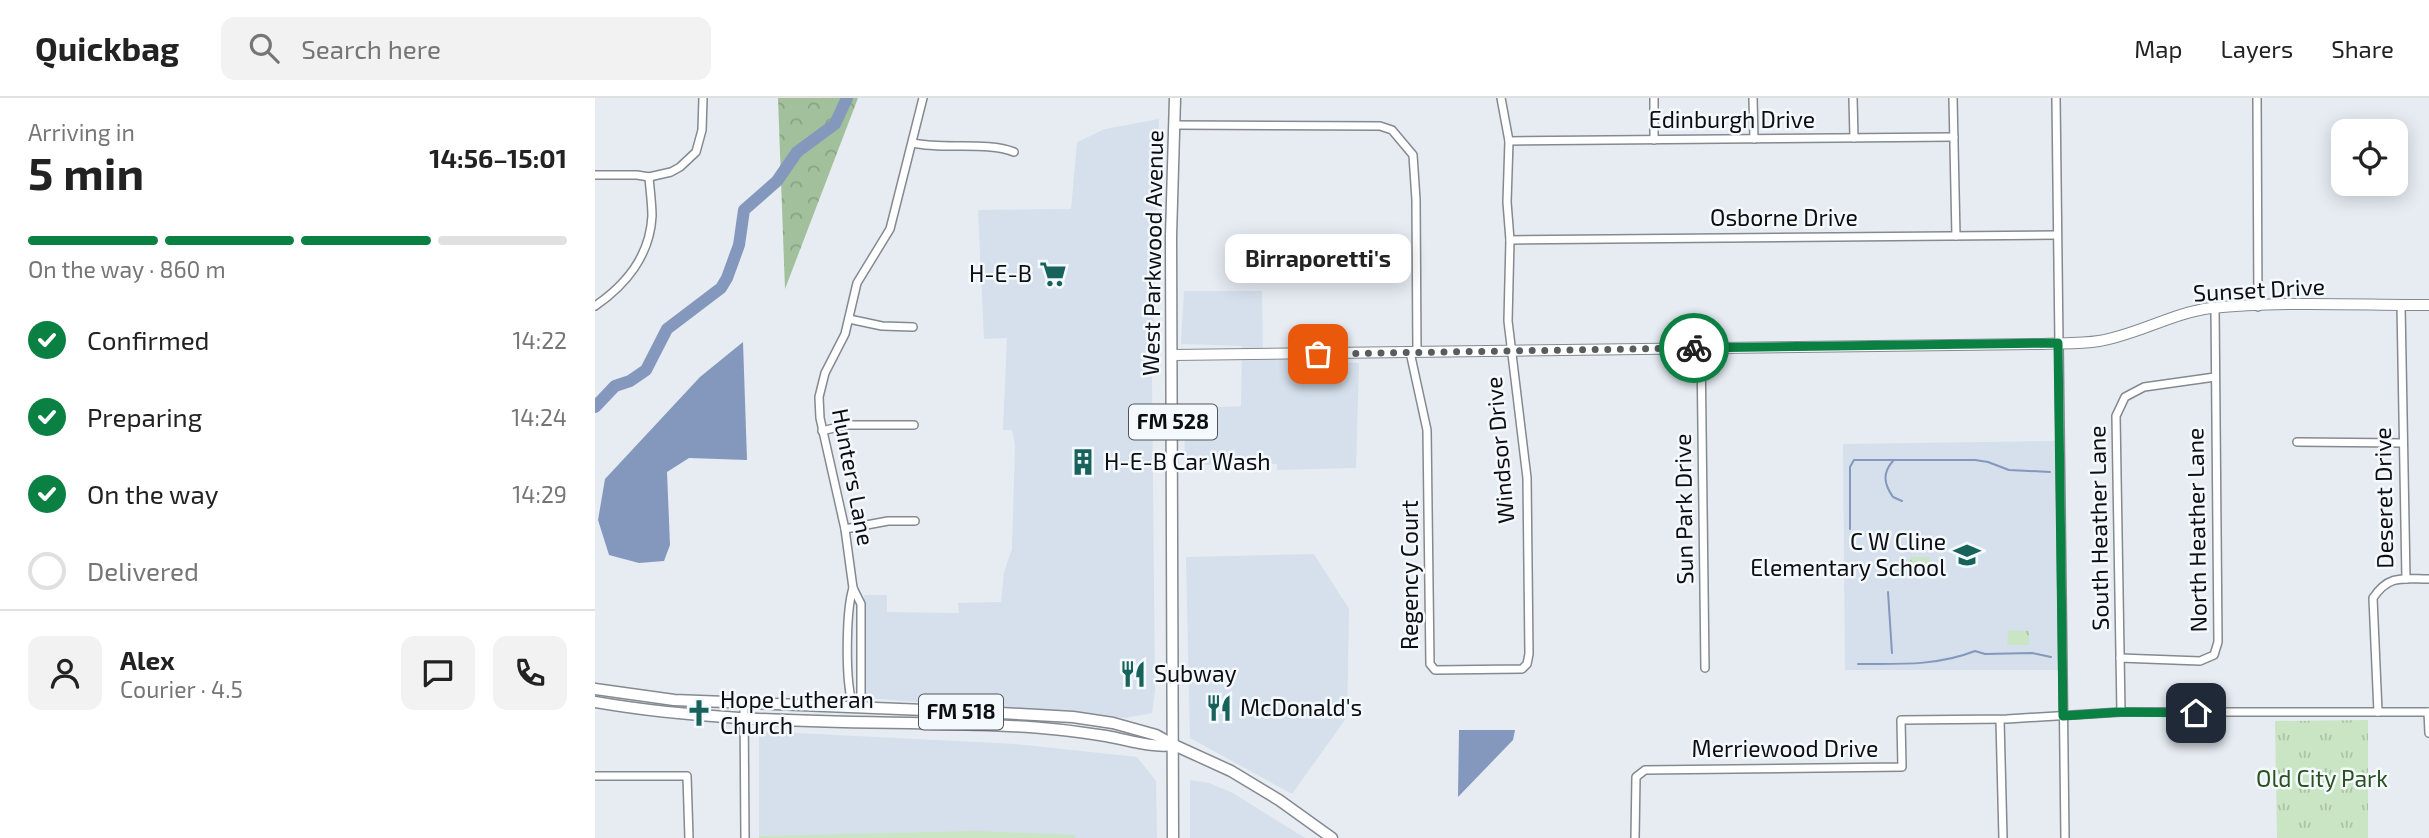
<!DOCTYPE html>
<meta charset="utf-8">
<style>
body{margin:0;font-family:"Exo 2",sans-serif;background:#f2f2f2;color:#222;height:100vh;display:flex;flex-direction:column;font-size:26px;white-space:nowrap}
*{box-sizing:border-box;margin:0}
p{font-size:23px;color:#767676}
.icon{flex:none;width:38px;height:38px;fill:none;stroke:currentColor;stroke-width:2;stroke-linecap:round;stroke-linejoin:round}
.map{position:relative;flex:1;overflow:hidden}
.side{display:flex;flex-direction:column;background:#fff;width:595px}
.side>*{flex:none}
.tools{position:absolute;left:1736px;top:21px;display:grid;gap:14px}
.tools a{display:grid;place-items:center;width:77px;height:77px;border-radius:14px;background:#fff;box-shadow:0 4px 18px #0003;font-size:35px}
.pin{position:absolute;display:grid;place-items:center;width:60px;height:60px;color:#fff;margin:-30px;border-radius:14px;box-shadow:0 4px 10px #0006}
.courier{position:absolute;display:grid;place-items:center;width:70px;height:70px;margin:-35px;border:5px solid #0b8043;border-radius:50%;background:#fff;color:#222;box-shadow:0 2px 9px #0007}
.bubble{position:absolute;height:49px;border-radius:14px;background:#fff;box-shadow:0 4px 18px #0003;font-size:23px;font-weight:700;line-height:49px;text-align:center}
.head em{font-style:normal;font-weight:700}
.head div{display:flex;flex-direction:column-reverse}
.head{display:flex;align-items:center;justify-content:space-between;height:119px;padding:0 28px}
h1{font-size:46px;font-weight:700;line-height:52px}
.bar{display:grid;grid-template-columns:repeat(4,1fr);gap:10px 7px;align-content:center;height:84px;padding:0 28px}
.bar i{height:9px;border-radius:5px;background:#e0e0e0}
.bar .current{background:#0b8043}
.bar p{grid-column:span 4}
.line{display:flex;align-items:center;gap:18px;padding:0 28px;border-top:2px solid #e0e0e0}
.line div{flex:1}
.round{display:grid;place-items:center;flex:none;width:74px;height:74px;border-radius:14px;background:#f2f2f2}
ol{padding:0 28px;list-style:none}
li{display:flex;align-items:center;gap:21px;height:77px}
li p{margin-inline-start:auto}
li .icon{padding:7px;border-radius:50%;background:#0b8043;color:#fff;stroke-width:4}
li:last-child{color:#767676}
li i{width:38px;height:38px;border:4px solid #e0e0e0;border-radius:50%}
header{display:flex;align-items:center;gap:42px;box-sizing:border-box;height:98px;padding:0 35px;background:#fff;border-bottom:2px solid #e0e0e0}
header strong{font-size:33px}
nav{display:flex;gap:38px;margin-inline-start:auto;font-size:24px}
.search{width:490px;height:63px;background:#f2f2f2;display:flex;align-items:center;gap:18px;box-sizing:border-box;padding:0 24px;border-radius:14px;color:#767676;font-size:26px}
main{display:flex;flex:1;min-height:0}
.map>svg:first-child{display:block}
</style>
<header>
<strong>Quickbag</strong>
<div class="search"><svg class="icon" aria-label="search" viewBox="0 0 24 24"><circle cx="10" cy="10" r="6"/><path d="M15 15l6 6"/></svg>Search here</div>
<nav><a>Map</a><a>Layers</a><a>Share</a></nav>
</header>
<main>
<section class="side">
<div class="head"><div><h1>5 min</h1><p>Arriving in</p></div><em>14:56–15:01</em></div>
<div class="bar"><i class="current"></i><i class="current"></i><i class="current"></i><i></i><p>On the way · 860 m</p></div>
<ol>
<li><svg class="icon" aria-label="check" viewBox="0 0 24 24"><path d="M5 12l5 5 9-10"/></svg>Confirmed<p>14:22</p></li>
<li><svg class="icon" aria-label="check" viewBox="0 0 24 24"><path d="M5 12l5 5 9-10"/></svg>Preparing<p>14:24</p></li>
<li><svg class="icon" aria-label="check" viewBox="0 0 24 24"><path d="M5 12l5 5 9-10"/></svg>On the way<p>14:29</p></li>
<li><i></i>Delivered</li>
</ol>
<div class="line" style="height:126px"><a class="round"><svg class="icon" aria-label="person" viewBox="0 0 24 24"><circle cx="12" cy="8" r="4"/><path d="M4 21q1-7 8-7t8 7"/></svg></a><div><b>Alex</b><p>Courier · 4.5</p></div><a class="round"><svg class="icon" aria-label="chat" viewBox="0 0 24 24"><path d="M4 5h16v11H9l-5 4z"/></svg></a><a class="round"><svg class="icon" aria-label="phone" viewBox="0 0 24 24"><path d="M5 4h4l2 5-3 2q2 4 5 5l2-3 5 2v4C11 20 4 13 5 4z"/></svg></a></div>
</section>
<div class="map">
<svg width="1834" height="740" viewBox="0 0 1834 740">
<defs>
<pattern id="forest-crowns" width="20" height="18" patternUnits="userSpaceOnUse" patternTransform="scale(1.75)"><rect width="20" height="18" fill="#a2c09b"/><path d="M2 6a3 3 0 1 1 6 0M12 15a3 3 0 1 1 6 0" fill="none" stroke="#8aa484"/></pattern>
<pattern id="park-tufts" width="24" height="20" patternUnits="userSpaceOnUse" patternTransform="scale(1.75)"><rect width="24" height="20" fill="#cae5c3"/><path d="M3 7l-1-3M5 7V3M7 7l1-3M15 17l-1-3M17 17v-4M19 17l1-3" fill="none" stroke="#acc3a6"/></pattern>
</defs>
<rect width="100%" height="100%" fill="#e6ecf2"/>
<g fill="#d5e0ec">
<polygon points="564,21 557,280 560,593 557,615 531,620 271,600 269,497 292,497 292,514 357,515 364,515 363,505 406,504 409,474 417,451 420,347 417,332 408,332 412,240 389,241 383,112 476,111 482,44 510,31"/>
<polygon points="589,193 667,193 668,261 764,265 761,370 682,372 682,366 590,367 589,311 646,308 647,248 586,246"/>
<polygon points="1461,343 1463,572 1250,572 1248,346"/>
<polygon points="719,456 754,511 752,619 697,696 595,640 591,459"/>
<polygon points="164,633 421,646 542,659 561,683 562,740 480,740 480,738 164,738"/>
<polygon points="595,682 614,685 638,695 710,740 595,740"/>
</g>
<polygon fill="#cae5c3" points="382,733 480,737 480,740 164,740 164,738"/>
<polygon fill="url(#forest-crowns)" points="183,0 263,0 190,191"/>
<g fill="url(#park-tufts)">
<polygon points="1315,459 1335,459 1334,472 1315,472"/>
<polygon points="1413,533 1434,533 1434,547 1412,547"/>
<polygon points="1773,622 1773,740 1682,740 1680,623"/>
</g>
<g fill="#8497bd">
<polygon points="148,244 152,362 94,360 72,374 75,447 69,463 44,465 14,457 3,422 10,381 105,279"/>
<polygon points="864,632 920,632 918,642 863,699"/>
</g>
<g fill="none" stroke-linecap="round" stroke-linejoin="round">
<g stroke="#8497bd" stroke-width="2">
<path d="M1298,363C1287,375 1289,386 1298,399L1307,403"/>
<polyline points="1255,431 1255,369 1259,362 1380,362 1393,364 1414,372 1455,374"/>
<polyline points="1293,494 1297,555"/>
<path d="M1263,566C1303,566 1342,568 1380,553L1390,556L1437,555L1456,559"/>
</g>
<polyline stroke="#8497bd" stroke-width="12" points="0,309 20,288 35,283 51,272 72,231 126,190 132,180 144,147 149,112 182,83 202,54 240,26 252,0"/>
<defs>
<g id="street">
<polyline points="1059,0 1059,42"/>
<polyline points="1158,0 1159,41"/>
<polyline points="1258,0 1259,40"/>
<polyline points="1358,0 1361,138"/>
<polyline points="1461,0 1470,740"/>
<polyline points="1662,0 1663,209"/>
<polyline points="580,27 785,28 797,32 818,57 821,102 822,254"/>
<polyline points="914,43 1359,39"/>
<path d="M318,45C349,52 392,43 419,54"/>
<polyline points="0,77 42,77 54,79 76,74 85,69 101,54 107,32 108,0"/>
<polyline points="915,142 1462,137"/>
<polyline points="1806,207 1811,481"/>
<path d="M0,208C31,187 55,157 57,118C57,106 55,92 54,79"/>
<polyline points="254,221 287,228 318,229"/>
<polyline points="1106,250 1110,570"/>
<polyline points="815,254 832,332 835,566 840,572 927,571 932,566 934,556 932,380 913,223 915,142 912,104 914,43 906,0"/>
<polyline points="227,333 251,327 319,327"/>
<polyline points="1702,344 1808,345"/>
<polyline points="250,431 293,423 320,423"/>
<path d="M258,490C251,512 251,571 255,595C255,600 259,605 262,609"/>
<polyline points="1525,560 1605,563 1619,557 1623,544 1620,210"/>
<polyline points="149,606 150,740"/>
<polyline points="262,609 266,595 266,506 258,490 250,431 225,320 224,299 230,275 250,236 262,185 295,131 328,0"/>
<polyline points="1526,614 1521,318 1530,299 1549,289 1620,279"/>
<path d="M1783,614L1778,500C1794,476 1808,481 1834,481"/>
<polyline points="1833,614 1834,635"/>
<polyline points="1405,622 1408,740"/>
<polyline points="0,678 92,678 94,740"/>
<polyline points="1040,740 1041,679 1050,672 1307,669 1306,622 1412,621 1526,614 1834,614"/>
</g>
<path id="secondary" d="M578,257L1445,246C1464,245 1485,246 1504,243C1542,237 1577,215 1616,210C1687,203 1762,207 1834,207"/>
<g id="primary">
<polyline points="0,591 79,602 405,615 478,619 518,625 561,637 579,647 636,673 684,702 737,740"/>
<path d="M0,604C137,628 277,622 415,628C447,629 479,633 511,638C534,642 555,650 579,647"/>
<polyline points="578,740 576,138 580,0"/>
</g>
</defs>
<use href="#street" stroke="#848a90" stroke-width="10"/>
<use href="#secondary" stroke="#848a90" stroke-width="12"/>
<use href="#primary" stroke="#848a90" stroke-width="13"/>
<use href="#street" stroke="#fff" stroke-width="7"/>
<use href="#secondary" stroke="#fff" stroke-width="10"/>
<use href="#primary" stroke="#fff" stroke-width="10"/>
</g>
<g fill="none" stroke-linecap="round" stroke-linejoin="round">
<polyline stroke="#585c5f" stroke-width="7" stroke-dasharray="0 12.6" points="723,256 1099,250"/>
<polyline stroke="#0b8043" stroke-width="9" points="1099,250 1463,245 1468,618 1525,614 1601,615"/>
</g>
<defs>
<symbol id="supermarket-bare" viewBox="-9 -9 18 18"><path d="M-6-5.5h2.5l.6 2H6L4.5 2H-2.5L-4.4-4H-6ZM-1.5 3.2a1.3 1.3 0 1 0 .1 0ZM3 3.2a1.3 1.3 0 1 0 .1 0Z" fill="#17635c" stroke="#f4f9fe" stroke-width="2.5" paint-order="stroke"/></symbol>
<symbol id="building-bare" viewBox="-9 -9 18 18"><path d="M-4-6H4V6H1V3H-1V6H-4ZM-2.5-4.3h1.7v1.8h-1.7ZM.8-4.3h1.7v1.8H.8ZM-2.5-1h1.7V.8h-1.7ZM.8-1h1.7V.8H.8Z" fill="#17635c" stroke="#f4f9fe" stroke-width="2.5" paint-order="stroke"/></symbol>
<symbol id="school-bare" viewBox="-9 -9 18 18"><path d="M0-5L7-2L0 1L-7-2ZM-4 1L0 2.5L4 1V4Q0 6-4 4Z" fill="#17635c" stroke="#f4f9fe" stroke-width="2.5" paint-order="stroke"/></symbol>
<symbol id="restaurant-bare" viewBox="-9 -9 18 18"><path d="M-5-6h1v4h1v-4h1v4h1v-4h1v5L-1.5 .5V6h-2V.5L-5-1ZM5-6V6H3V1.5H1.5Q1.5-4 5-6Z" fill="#17635c" stroke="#f4f9fe" stroke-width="2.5" paint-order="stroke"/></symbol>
<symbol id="church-bare" viewBox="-9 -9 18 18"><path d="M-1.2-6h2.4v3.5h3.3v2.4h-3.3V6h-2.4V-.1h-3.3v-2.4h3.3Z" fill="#17635c" stroke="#f4f9fe" stroke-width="2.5" paint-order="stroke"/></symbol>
</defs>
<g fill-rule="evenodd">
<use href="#supermarket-bare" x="439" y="157" width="38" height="38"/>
<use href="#building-bare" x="469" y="345" width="38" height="38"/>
<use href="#school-bare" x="1353" y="438" width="38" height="38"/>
<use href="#restaurant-bare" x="519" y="557" width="38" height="38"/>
<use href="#restaurant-bare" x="605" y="591" width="38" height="38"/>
<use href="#church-bare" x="85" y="596" width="38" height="38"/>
</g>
<g text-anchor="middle" stroke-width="5" stroke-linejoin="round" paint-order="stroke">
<g fill="#f4f9fe" stroke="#525457" stroke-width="2">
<rect x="534" y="306.5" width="88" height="35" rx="5"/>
<rect x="324" y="596.5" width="84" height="35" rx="5"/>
</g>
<g font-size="21" font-weight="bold" fill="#0c0e10">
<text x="578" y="331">FM 528</text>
<text x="366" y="621">FM 518</text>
</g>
<g font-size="23" fill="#0c0e10" stroke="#f4f9fe">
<text x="1137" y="30">Edinburgh Drive</text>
<text x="1189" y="128">Osborne Drive</text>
<text transform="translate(558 155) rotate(-89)" y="8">West Parkwood Avenue</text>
<text transform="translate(1664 192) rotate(-3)" y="8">Sunset Drive</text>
<text transform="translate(905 352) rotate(-95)" y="8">Windsor Drive</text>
<text transform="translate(258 379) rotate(79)" y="8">Hunters Lane</text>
<text transform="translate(1789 400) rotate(-91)" y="8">Deseret Drive</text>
<text transform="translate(1089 411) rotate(-91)" y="8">Sun Park Drive</text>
<text transform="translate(1504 430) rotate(-91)" y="8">South Heather Lane</text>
<text transform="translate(1602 432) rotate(-91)" y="8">North Heather Lane</text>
<text transform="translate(815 477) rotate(-90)" y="8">Regency Court</text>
<text x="1190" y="659">Merriewood Drive</text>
</g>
<g font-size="23" fill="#0c0e10" stroke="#f4f9fe" text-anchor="start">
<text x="437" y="184" text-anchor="end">H-E-B</text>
<text x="509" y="372">H-E-B Car Wash</text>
<text x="1351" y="452" text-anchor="end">C W Cline<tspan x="1351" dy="26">Elementary School</tspan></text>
<text x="559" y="584">Subway</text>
<text x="125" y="610">Hope Lutheran<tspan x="125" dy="26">Church</tspan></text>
<text x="645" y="618">McDonald's</text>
</g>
<g font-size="23" fill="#2a5220" stroke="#f4f9fe">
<text x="1727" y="689">Old City Park</text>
</g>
</g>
</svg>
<div class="tools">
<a><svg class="icon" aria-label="locate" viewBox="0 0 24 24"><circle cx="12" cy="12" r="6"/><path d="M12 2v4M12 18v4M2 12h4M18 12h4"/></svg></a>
</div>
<div class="pin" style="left:723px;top:256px;background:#ea580c"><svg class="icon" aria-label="bag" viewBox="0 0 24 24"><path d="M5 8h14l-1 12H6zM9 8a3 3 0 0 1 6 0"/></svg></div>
<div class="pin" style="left:1601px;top:615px;background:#1f2937"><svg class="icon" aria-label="home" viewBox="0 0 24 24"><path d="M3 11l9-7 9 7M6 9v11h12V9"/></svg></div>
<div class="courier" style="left:1099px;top:250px"><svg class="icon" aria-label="bike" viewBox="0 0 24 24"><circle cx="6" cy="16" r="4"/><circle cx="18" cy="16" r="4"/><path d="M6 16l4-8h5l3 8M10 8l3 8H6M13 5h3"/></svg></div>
<div class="bubble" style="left:630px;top:136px;width:186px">Birraporetti's</div>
</div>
</main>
